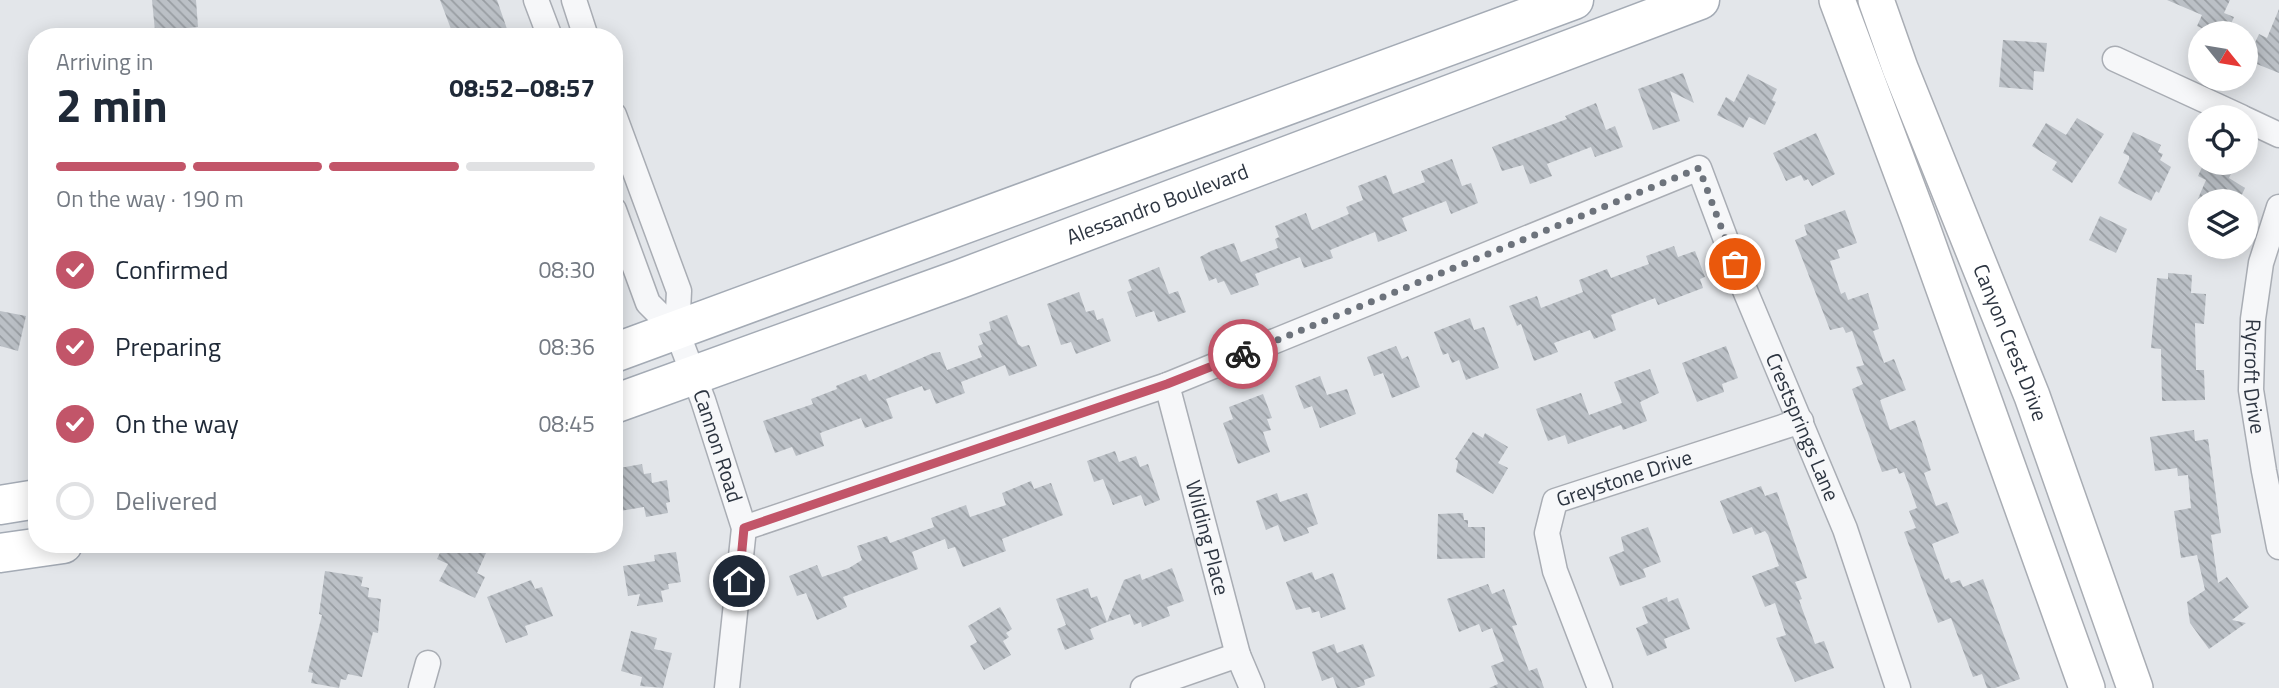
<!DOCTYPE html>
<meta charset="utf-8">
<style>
body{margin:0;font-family:"Titillium Web",sans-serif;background:#f6f6f7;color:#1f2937;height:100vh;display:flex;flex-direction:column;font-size:26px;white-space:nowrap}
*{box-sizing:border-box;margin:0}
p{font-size:23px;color:#747a83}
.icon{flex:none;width:38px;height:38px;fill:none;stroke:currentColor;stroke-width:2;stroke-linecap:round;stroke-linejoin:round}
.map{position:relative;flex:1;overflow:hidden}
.details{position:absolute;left:28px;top:28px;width:595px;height:525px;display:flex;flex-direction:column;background:#fff;border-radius:28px;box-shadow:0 4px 18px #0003}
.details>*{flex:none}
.needle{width:46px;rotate:120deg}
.tools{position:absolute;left:2188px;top:21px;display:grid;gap:14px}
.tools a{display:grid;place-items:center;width:70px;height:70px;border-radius:50%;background:#fff;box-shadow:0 4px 18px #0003;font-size:35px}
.pin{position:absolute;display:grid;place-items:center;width:60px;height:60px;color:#fff;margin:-30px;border:4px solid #fff;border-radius:50%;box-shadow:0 2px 7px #0007}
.courier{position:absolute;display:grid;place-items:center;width:70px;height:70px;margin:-35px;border:5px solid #c25569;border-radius:50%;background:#fff;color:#222;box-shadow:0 2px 9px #0007}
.headline em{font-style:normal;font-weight:700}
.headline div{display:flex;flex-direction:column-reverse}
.headline{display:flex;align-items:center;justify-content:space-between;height:119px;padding:0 28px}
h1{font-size:46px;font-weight:700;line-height:52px}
.bar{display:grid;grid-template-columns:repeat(4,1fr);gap:10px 7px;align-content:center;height:84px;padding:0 28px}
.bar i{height:9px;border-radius:5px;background:#e0e1e3}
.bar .selected{background:#c25569}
.bar p{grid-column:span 4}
ol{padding:0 28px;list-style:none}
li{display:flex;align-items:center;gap:21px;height:77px}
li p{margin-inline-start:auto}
li .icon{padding:7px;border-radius:50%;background:#c25569;color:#fff;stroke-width:4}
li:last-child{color:#747a83}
li i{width:38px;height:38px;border:4px solid #e0e1e3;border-radius:50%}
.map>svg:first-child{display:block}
</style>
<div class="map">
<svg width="2279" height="688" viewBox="0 0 2279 688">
<defs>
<pattern id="building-back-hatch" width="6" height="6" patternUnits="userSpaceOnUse" patternTransform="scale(1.75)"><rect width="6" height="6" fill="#bbc0c6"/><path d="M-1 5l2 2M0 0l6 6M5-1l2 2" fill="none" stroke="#989da2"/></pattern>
</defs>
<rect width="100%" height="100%" fill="#e3e6ea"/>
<g fill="url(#building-back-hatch)">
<polygon points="152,0 196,0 198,27 155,31"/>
<polygon points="440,0 497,0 507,29 487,37 454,37"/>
<polygon points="2167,0 2230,0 2224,13 2234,17 2227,33 2213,33 2197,26 2202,15"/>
<polygon points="2279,9 2279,73 2247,60 2259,34 2267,38"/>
<polygon points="2003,40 2047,43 2044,72 2034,71 2033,90 1999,87"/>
<polygon points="1683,73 1694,103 1670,91 1680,121 1653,130 1638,89"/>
<polygon points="1748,74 1777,89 1772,100 1776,102 1765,125 1749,117 1743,128 1717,115 1726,97 1734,102"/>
<polygon points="1596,103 1606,130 1615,126 1623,147 1595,157 1591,147 1547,164 1552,176 1530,184 1523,165 1502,171 1492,147 1567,119 1565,116"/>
<polygon points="2077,118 2104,134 2072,183 2052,170 2057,162 2032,146 2046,123 2066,135"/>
<polygon points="2133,132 2161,145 2158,152 2163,154 2160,160 2171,167 2159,193 2156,191 2151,201 2123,187 2118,183 2129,159 2129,156 2123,153"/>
<polygon points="1816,133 1835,174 1812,186 1808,179 1804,181 1801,175 1786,181 1773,153"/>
<polygon points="1452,159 1462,186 1471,183 1478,203 1451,214 1446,201 1402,218 1407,231 1378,242 1375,232 1330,250 1333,258 1304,268 1300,257 1255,274 1259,285 1231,295 1224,281 1218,283 1216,278 1209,281 1200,257 1211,251 1234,243 1241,262 1278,248 1275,239 1279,237 1275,226 1306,213 1312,230 1349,214 1346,207 1363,200 1358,186 1386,175 1393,194 1425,182 1421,171"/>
<polygon points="2204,163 2223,163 2234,167 2229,178 2245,188 2239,201 2197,201 2206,180 2198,176"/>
<polygon points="1845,210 1857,243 1837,250 1840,258 1830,261 1841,294 1845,292 1848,300 1868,293 1879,329 1873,331 1884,363 1894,359 1906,390 1880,400 1890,430 1915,420 1931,470 1924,473 1936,506 1947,502 1959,533 1932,544 1945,580 1949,578 1951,583 1960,580 1963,587 1983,579 2020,679 1995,688 1987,688 1982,674 1973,677 1951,618 1938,623 1904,532 1916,528 1909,511 1917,508 1904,472 1899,474 1897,468 1882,472 1852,389 1863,384 1856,367 1864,365 1852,331 1846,333 1843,327 1830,330 1795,240 1807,235 1804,225"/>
<polygon points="2100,216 2127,229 2116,253 2089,240"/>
<polygon points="1674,246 1678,257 1695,251 1705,277 1700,279 1703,288 1658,305 1655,298 1611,315 1616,330 1594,339 1590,330 1554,343 1558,352 1534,361 1521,324 1517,326 1509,306 1537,296 1541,308 1583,292 1579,280 1607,269 1611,278 1649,264 1646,256"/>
<polygon points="1159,267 1169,294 1178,291 1186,312 1158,322 1154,311 1136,317 1127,292 1132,290 1128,280"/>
<polygon points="2168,273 2192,275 2191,293 2206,294 2204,324 2195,323 2196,370 2204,370 2205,400 2162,401 2161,349 2151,348 2157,278 2168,279"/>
<polygon points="1079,292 1086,312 1094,310 1097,320 1103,318 1111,341 1076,354 1071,342 1061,345 1047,304"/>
<polygon points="0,311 26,316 18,351 0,346"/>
<polygon points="1007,315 1018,344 1022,347 1029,345 1037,366 1009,376 1005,365 961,382 965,393 936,404 930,389 924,391 922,386 886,399 893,418 865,428 861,418 820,433 824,446 796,456 792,447 775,453 763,421 813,404 811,399 837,389 836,386 848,381 866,374 869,381 933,353 940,352 947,370 982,357 978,346 983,344 979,334 991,330 989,322"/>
<polygon points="1470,318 1474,330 1484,327 1499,368 1466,380 1459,360 1452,363 1448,353 1443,355 1434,332"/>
<polygon points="1396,346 1402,359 1408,356 1420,387 1392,398 1383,373 1374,376 1367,357"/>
<polygon points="1726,346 1738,378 1722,384 1724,392 1697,402 1682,363"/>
<polygon points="1650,369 1659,393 1640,402 1647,421 1623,430 1621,425 1568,444 1565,435 1548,441 1536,409 1581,393 1589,415 1622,403 1614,382"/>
<polygon points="1320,376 1327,395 1347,389 1356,414 1320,428 1312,406 1304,409 1295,386"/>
<polygon points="1263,394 1272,418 1267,419 1271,430 1263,432 1270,452 1238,464 1223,423 1233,419 1229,407"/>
<polygon points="2194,430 2195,441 2208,439 2221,533 2211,535 2218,583 2227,577 2249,607 2232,620 2246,623 2209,649 2190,623 2187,602 2205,590 2197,555 2181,558 2174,511 2191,508 2188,475 2178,476 2177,468 2155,471 2150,437"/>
<polygon points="1473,432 1483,438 1485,433 1508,447 1498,463 1508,468 1493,494 1456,472 1458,461 1455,459"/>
<polygon points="1115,451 1119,462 1136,456 1140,467 1148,464 1160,500 1145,506 1141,495 1113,505 1103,479 1094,482 1087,461"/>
<polygon points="642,464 644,474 651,473 652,483 667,480 670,502 666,503 668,513 646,517 644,507 614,512 614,469"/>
<polygon points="1031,481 1034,489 1051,483 1063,515 1002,539 1006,551 963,567 955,547 948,549 945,539 912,552 918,569 843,597 847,607 817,620 806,593 797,596 789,576 817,565 822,577 849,568 862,560 857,546 887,536 890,543 934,527 931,518 966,505 970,517 1006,505 1002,493"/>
<polygon points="1761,486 1765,496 1777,492 1807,578 1795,582 1802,599 1799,600 1815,644 1824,641 1834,668 1795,682 1776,638 1786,635 1775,603 1765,607 1752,576 1779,566 1768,535 1765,531 1755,535 1752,527 1733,534 1720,501"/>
<polygon points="1277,493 1280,502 1307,493 1318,524 1307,528 1309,533 1284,542 1278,525 1266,530 1256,501"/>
<polygon points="1463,513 1464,520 1468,520 1468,527 1485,527 1485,558 1437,559 1438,514"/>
<polygon points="1648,527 1661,562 1643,569 1646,577 1620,586 1609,557 1624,551 1621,537"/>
<polygon points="444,544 481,544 479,549 486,553 477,573 485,577 475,598 439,581 448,564 437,559"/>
<polygon points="676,552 681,582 668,584 669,589 661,591 663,602 637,606 640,594 628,596 623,566 655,561 654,555"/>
<polygon points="1172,568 1184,601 1167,607 1170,616 1142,627 1141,622 1134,625 1130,614 1107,622 1124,580 1140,574 1142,580"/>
<polygon points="325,571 363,577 361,586 369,588 368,597 381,599 378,633 373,632 362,677 348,674 346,680 341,679 339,688 311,683 313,673 308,672 322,615 319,614"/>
<polygon points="1312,572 1315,580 1333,573 1346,609 1321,618 1319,611 1312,613 1310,607 1296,610 1286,582"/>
<polygon points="531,580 535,589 542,587 553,616 525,626 528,635 506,643 487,597"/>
<polygon points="1488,584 1492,594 1504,589 1517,625 1512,626 1529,671 1537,668 1544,688 1489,688 1498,684 1491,666 1504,661 1492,628 1482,632 1479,624 1459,632 1447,599"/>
<polygon points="1088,588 1091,598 1097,596 1107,622 1090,629 1094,639 1065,650 1057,629 1066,625 1056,599"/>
<polygon points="1667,597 1668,602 1678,598 1690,629 1664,639 1667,648 1647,656 1636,628 1648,623 1642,607"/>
<polygon points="1000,607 1012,629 1006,633 1009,637 1003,641 1011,655 984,670 970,646 977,642 968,626"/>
<polygon points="631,631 657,638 654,649 672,653 663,688 640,686 642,677 621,671"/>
<polygon points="1334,644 1337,653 1363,644 1375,676 1364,680 1365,685 1356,688 1337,688 1333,677 1322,681 1312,652"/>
</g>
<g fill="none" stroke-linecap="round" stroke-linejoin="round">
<defs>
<g id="street">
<polyline points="536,0 550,37"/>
<polyline points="574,0 586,37"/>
<polyline points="2115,59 2241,117"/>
<polyline points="614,115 679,291 677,332"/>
<polyline points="2245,119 2279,135"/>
<path id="s1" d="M2279,207L2261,263L2253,319L2251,390L2264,471L2279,547"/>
<path id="s2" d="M614,210L648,303L677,332L703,400L744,528L727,688"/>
<path id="s3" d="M1167,385L1238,655L1252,688"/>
<path id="s4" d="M744,528L1167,385L1699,168L1744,288L1845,529L1898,688"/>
<polyline points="421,688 428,663"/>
<polyline points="1143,688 1238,655"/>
<path id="s5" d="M1600,688L1555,571L1547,533L1555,501L1801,421"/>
</g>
<g id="secondary">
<polyline points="1837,0 1919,219 2087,688"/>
<path id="s6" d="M1876,0L1900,68L2032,396L2135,688"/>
</g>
<g id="primary">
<polyline points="614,353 1574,0"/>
<path id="s7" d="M614,404L960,279L1700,0"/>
<polyline points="0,505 37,499"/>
<polyline points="0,553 63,544"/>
</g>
</defs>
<use href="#street" stroke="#a9adb4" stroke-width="27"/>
<use href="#secondary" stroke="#a9adb4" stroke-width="38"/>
<use href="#primary" stroke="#a4abb5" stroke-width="41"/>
<use href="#street" stroke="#f6f7f9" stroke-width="24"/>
<use href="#secondary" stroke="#fff" stroke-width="35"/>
<use href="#primary" stroke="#fff" stroke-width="38"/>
</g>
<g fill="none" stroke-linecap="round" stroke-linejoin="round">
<polyline stroke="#6d737c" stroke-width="7" stroke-dasharray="0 12.6" points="1243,354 1699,168 1735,264"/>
<polyline stroke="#c25569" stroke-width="9" points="739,581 744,528 1167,384 1243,354"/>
</g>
<g text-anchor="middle" stroke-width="5" stroke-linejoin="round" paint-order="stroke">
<g font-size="21" fill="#2d3541" stroke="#f3f5f8">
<text dy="7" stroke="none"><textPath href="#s7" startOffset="579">Alessandro Boulevard</textPath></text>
<text dy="7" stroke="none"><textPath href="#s6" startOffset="368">Canyon Crest Drive</textPath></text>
<text dy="7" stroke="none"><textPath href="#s1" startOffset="173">Rycroft Drive</textPath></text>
<text dy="7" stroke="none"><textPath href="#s4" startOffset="1300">Crestsprings Lane</textPath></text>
<text dy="7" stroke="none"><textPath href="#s2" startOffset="261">Cannon Road</textPath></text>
<text dy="7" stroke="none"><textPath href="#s5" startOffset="270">Greystone Drive</textPath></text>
<text dy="7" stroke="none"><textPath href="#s3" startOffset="158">Wilding Place</textPath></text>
</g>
</g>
</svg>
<div class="tools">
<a><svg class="needle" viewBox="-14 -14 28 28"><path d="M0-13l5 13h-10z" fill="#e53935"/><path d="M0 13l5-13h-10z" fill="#747a83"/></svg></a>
<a><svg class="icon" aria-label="locate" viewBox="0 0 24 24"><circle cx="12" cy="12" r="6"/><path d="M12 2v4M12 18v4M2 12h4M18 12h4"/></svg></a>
<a><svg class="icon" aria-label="layers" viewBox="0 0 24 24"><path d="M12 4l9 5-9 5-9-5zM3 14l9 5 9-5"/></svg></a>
</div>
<div class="pin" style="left:1735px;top:264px;background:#ea580c"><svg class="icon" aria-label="bag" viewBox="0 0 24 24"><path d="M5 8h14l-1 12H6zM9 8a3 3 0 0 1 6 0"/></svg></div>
<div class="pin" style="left:739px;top:581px;background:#1f2937"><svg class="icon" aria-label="home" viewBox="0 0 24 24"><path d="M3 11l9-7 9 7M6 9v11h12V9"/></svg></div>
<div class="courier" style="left:1243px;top:354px"><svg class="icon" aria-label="bike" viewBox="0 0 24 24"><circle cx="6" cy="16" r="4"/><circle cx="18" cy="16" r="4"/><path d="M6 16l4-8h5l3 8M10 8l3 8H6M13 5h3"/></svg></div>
<section class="details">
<div class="headline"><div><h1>2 min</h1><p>Arriving in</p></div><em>08:52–08:57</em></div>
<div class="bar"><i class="selected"></i><i class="selected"></i><i class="selected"></i><i></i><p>On the way · 190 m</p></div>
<ol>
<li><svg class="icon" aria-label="check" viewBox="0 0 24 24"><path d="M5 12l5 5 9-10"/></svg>Confirmed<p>08:30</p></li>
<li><svg class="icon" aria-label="check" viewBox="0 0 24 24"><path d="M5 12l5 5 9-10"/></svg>Preparing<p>08:36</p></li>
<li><svg class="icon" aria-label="check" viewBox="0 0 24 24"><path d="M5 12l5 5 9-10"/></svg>On the way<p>08:45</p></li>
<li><i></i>Delivered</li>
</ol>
</section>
</div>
